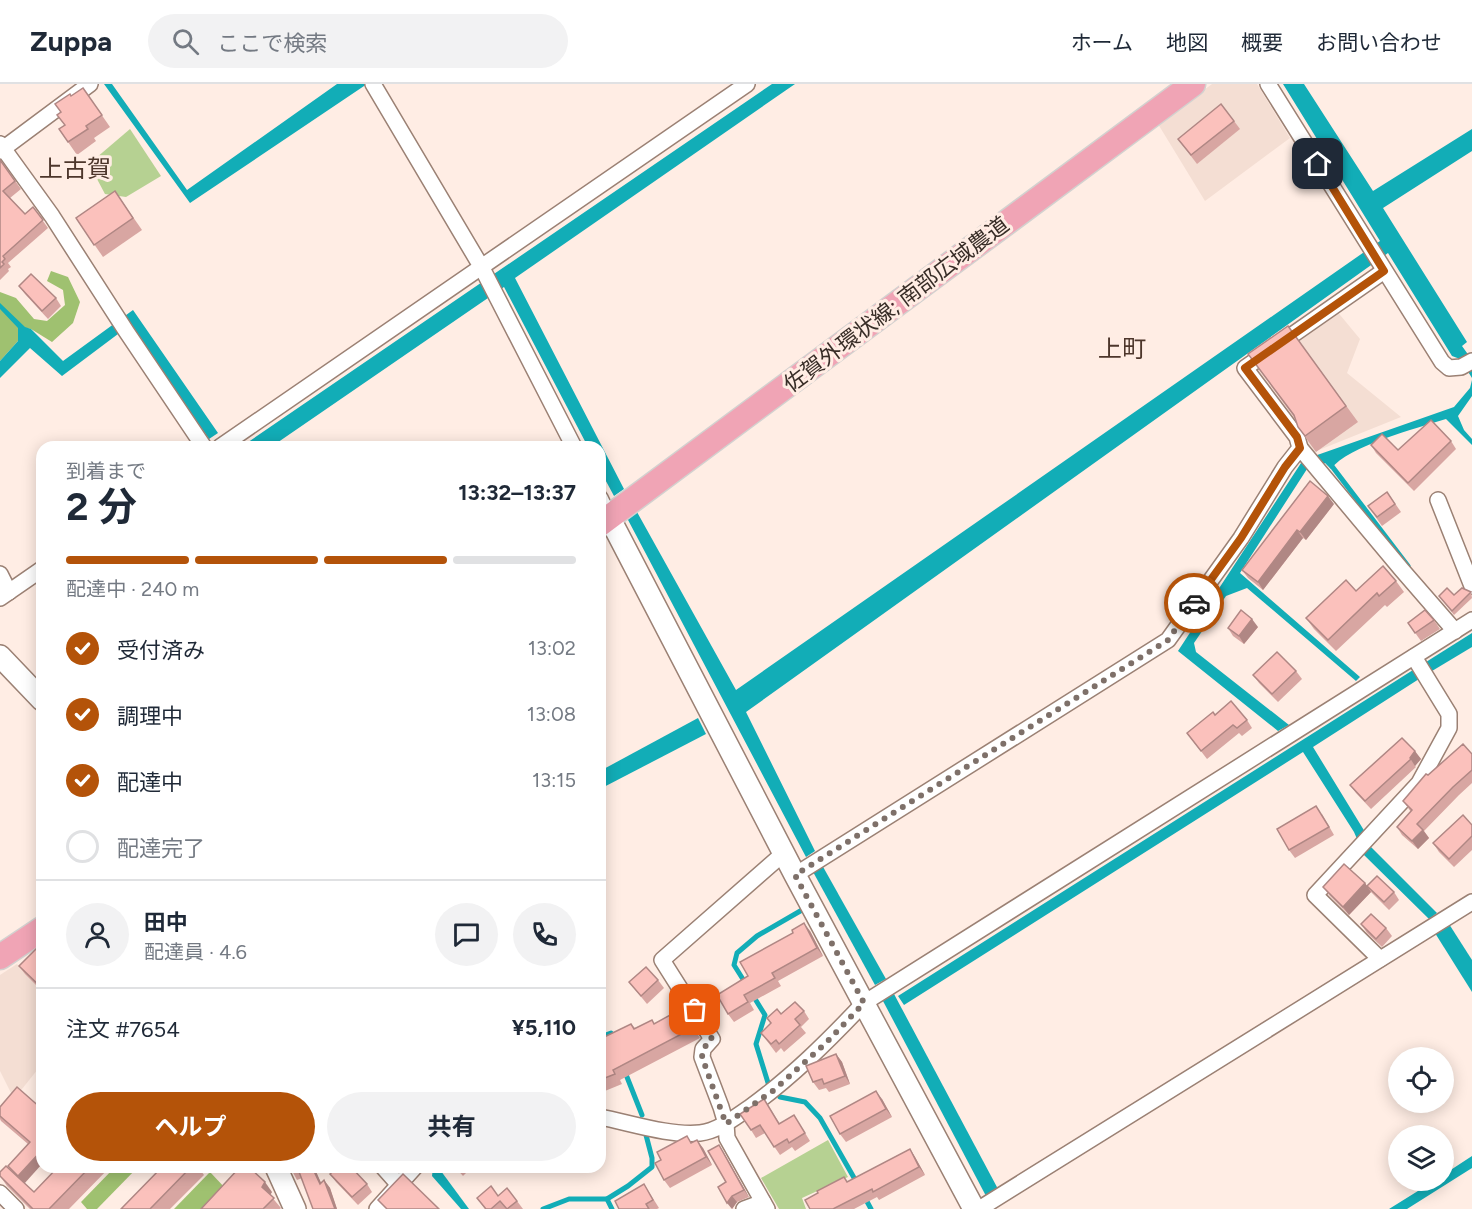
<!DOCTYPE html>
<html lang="ja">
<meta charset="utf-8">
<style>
body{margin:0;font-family:Figtree,"Noto Sans JP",sans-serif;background:#f2f2f3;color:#1f2937;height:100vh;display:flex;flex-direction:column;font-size:22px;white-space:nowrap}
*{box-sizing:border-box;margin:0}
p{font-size:20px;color:#747a83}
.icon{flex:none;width:33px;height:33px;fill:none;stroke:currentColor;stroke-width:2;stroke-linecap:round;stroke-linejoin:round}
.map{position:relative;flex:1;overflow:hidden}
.panel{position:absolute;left:36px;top:357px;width:570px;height:732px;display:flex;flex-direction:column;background:#fff;border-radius:18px;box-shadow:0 3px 15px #0003}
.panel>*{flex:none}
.tools{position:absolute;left:1388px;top:963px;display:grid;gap:12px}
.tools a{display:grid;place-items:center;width:66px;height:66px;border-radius:50%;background:#fff;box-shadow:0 3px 15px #0003;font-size:30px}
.pin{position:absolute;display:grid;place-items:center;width:51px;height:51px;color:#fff;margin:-26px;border-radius:12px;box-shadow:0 3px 9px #0006}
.courier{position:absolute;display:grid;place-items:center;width:60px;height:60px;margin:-30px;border:4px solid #b45309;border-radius:50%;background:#fff;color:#222;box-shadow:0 2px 8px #0007}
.overview em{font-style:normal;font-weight:700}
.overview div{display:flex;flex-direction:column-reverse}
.overview{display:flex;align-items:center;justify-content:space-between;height:102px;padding:0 30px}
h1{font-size:39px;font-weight:700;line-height:45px}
.bar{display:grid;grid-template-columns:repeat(4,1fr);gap:9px 6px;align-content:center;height:72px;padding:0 30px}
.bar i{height:8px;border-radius:4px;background:#e0e1e3}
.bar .current{background:#b45309}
.bar p{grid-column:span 4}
.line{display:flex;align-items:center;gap:15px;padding:0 30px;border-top:2px solid #e0e1e3}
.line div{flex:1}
.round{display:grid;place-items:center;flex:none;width:63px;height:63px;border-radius:32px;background:#f2f2f3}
ol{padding:0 30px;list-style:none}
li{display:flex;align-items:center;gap:18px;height:66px}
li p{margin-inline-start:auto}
li .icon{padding:6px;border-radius:50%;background:#b45309;color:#fff;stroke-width:4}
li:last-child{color:#747a83}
li i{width:33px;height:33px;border:3px solid #e0e1e3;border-radius:50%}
.cta{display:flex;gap:12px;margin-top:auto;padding:12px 30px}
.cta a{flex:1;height:69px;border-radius:36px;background:#b45309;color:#fff;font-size:24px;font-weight:700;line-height:69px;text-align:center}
.cta a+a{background:#f2f2f3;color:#1f2937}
header{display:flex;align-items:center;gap:36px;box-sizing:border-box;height:84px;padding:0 30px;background:#fff;border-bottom:2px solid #e0e1e3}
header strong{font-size:28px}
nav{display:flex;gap:33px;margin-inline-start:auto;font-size:21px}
.search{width:420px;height:54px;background:#f2f2f3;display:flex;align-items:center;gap:15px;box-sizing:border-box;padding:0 21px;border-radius:33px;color:#747a83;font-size:22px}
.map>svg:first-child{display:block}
</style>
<header>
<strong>Zuppa</strong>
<div class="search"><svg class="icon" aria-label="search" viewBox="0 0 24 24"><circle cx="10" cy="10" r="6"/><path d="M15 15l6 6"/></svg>ここで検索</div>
<nav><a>ホーム</a><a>地図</a><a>概要</a><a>お問い合わせ</a></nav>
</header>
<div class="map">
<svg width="1472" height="1125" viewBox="0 0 1472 1125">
<rect width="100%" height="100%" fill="#ffede4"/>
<g fill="#f4ded3">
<polygon points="1212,0 1257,0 1290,54 1205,117 1158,40"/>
<polygon points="1336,226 1360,255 1347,289 1401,333 1314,368 1251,282"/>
<polygon points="17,880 42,906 42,980 14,1015 0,987 0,891"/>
</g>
<g fill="#b6d192">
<polygon points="130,45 161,92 126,113 105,110 89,80"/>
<polygon points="828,1056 848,1093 802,1114 806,1125 779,1125 761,1094"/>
</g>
<g fill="#9fc170">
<polygon points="51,187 68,193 80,218 73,239 52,258 31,245 25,244 18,257 0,277 0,208 16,214 34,235 47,237 65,221 63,206 47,197"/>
<polygon points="115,1083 138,1083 97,1125 87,1125 81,1118"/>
<polygon points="210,1088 226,1105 207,1125 174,1125"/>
</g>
<g fill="#12adb7">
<polygon points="104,0 112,0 187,106 337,0 367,0 190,119"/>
<polygon points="772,0 795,0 515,194 624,405 614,412 600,386 600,363 588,363 504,203 271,363 241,363"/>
<polygon points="1283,0 1304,0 1373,107 1472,45 1472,67 1383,124 1467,258 1462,262 1472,276 1472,294 1460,275 1452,272 1388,169 746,628 815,767 806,773 627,434 637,428 736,606 1380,157"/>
<polygon points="0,219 25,243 31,245 63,277 133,226 218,349 209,355 130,241 62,292 30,264 0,294 0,277 18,257 18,244 0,225"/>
<path d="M1472,296V312L1458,332L1464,346L1472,355V361L1446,335C1417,344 1348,362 1331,385L1325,379L1307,385L1240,489L1360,593L1356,597L1247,504L1226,512L1194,559L1196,568L1289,641L1278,647L1178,567L1303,376L1454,323L1470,304Z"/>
<polygon points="1472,549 1472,563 1432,587 1426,578"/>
<polygon points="1413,586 1419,595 1313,663 1365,748 1369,761 1437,829 1429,835 1364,771 1354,748 1303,668 904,921 898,912"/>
<polygon points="698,634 706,650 600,705 600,687"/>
<polygon points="822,781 886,895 875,901 812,786"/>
<polygon points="1449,840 1472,876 1472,908 1435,849"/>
<polygon points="894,910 998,1105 986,1112 883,917"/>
<polygon points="1472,1072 1472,1084 1407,1125 1389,1125 1434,1097 1443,1096 1443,1091"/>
<polygon points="433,1083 438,1083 469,1125 461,1125 432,1092"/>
</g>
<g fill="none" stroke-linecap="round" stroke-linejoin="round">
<g stroke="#12adb7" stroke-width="5">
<polyline points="1328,377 1408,482"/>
<polyline points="746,900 734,881 737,869 757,852 802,826"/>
<polyline points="752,910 765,931 756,960 769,1002"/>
<polyline points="600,953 611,949 614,956"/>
<polyline points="625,988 642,1031"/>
<polyline points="780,1013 805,1018 820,1034 857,1099"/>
<polyline points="864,1112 871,1125"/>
<polyline points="607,1115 628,1102 652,1083 652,1074 646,1051"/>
<polyline points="543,1125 569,1115 607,1115 612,1125"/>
</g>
<defs>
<g id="street">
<polyline points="373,0 482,184 574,363"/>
<polyline points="1268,0 1442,278 1449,284 1461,283 1472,277"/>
<polyline points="0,60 52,132 126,247 204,363"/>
<polyline points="0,67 90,0"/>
<polyline points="220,363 747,0"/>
<polyline points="1300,364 1402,486 1455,547"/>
<polyline points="600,414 609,433"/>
<polyline points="1438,416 1472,502"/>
<polyline points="0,490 9,508"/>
<polyline points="0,514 42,485"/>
<polyline points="795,791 1168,556 1241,454 1285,383 1300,364 1297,353 1245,284 1384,187"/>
<polyline points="1380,875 1315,811 1419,699 1449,644 1449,630 1414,573"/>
<path d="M600,1033C631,1039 669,1052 700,1049C718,1047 734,1034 749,1024C792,993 828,957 864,919L1472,536"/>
<polyline points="383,1083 399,1101"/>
<polyline points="0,1109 16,1125"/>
<polyline points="377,1125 415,1083"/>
<polyline points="744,1125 763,1118"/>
<polyline points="767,1125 727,1054 726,1040 721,1023 702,973 703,965 712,955 662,876 784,769"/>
<polyline points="979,1125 1472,818"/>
</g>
<g id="secondary">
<polyline points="609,433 795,791 974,1125"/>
<polyline points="0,572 42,616"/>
<polyline points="276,1083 295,1125"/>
</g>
<g id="primary">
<polyline points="600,440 1193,0"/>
<polyline points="0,873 42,845"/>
</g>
</defs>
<use href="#street" stroke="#9b8174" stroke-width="18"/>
<use href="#secondary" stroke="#9b8174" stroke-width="24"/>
<use href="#primary" stroke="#d3d1cf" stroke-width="27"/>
<use href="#street" stroke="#fff" stroke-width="15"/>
<use href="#secondary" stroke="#fff" stroke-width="21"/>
<use href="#primary" stroke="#f0a4b5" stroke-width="24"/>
</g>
<g fill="#d8a6a2">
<polygon points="83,4 110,43 94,54 96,57 77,71 59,45 65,41 61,28 71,12"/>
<polygon points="1234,37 1240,45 1197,80 1178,55"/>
<polygon points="0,76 21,105 10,114 25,130 33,123 48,144 8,179 11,183 8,185 9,187 0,196"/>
<polygon points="115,107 142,146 103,173 76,134"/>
<polygon points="19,202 56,214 61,222 48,235 25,210"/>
<polygon points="1288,242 1358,338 1316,368 1298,343 1294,333 1248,270"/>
<polygon points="1451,357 1456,365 1414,407 1376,369 1371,361 1398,366"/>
<polygon points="1387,408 1401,428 1382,442 1368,422"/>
<polygon points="1334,420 1306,456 1303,454 1263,506 1248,494 1242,486"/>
<polygon points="1396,497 1404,508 1387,523 1385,521 1336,567 1314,545 1306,534 1356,507"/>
<polygon points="1471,508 1472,514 1454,531 1439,512"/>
<polygon points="1434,536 1440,545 1421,557 1408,539"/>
<polygon points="1258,543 1244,560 1233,552 1228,544"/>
<polygon points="1296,587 1302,595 1278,618 1259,599 1253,591"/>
<polygon points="1215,631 1247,636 1252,644 1242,652 1239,649 1207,675 1187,649"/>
<polygon points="1402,654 1421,675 1415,682 1416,683 1371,725 1356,709 1350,701"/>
<polygon points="1472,670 1472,699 1459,711 1424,747 1429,754 1418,765 1402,751 1397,743 1411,728 1403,717 1428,691"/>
<polygon points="1322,730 1334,751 1295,774 1289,766"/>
<polygon points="1472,741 1472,766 1454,783 1439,768 1433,759"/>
<polygon points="1365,799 1367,802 1394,808 1399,816 1389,826 1371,808 1349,831 1329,811 1323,803"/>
<polygon points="1361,840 1386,844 1392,852 1382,863 1367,849"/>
<polygon points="810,847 823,872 778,897 781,902 750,919 754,926 734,938 728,930 748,892"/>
<polygon points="42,861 42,907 25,890 19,882"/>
<polygon points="658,896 664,904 647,920 629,898"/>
<polygon points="681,925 700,954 620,996 622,1000 600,1009 600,953 602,955 631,940 635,944 652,936 655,940"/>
<polygon points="804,927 809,935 801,943 806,949 784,968 781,964 776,969 761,949 771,940 767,934 781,930"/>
<polygon points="836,970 842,978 850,1000 829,1008 826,1004 819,1006 813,998"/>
<polygon points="764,1015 780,1040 799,1039 810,1057 795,1067 792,1063 780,1071 765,1049 756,1054 751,1046"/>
<polygon points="882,1015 892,1033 846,1058 840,1050"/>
<polygon points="0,1023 42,1025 24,1099 34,1108 58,1083 110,1083 69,1125 30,1125 7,1102 0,1092 0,1088 13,1089 8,1082 28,1060 1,1037 0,1035"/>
<polygon points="692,1059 703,1064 712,1081 670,1104 664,1096"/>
<polygon points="719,1061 749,1113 737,1118 732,1125 726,1098"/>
<polygon points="910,1065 915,1073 925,1091 879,1116 877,1113 854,1125 810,1125 847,1098"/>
<polygon points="162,1083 198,1083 204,1091 170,1125 121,1125"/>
<polygon points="290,1083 314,1083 321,1099 324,1096 330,1104 337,1125 313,1125 302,1094 297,1096"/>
<polygon points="455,1083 472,1083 463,1092"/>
<polygon points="330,1090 367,1100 372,1108 358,1121 336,1098"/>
<polygon points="644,1100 659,1124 657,1125 619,1125"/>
<polygon points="272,1108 270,1111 281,1124 280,1125 201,1125"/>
<polygon points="498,1112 517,1117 523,1125 485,1125 477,1114"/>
</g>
<g fill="#b08784">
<polygon points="1328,412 1334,420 1306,456 1300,448"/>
<polygon points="1297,446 1303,454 1263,506 1258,498"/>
<polygon points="1252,535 1258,543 1244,560 1239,552"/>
<polygon points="1415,667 1421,675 1415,682 1410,674"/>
<polygon points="1423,746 1429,754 1418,765 1412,757"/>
<polygon points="1365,799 1371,808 1349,831 1343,823"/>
<polygon points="804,839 810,847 823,872 817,864"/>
<polygon points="836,970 842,978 850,1000 845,992"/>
<polygon points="876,1007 882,1015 892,1033 886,1025"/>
<polygon points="697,1056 703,1064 712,1081 706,1073"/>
<polygon points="719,1061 723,1067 749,1113 744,1106"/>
<polygon points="910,1065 915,1073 925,1091 919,1083"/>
<polygon points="42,1066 42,1080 24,1100 18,1092"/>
<polygon points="312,1083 314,1083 325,1108 320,1100"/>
<polygon points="324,1096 330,1104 337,1125 335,1125"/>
<polygon points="265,1098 272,1108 269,1113 262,1103"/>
<polygon points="732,1112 737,1118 732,1125 727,1119"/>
</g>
<g fill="#fbc1bc" stroke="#b08784" stroke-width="1.5">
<polygon points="83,4 102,31 86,42 88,45 68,58 59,45 65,41 57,31 61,28 55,20 70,10 71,12"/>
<polygon points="1221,20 1234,37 1191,71 1178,55"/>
<polygon points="0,76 15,97 3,107 25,130 33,123 43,136 3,172 5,175 2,178 4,180 0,184"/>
<polygon points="115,107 133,134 94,161 76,134"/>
<polygon points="31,190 56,214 42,227 19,202"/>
<polygon points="1288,242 1346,322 1305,352 1298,343 1294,331 1248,270"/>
<polygon points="1431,336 1451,357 1408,399 1371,361 1382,350 1398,366"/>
<polygon points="1310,397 1328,412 1300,448 1297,446 1258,498 1242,486"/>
<polygon points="1387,408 1395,420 1377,433 1368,422"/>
<polygon points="1383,482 1396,497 1379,512 1377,509 1328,556 1306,534 1346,496 1356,507"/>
<polygon points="1447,504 1454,511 1462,504 1471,508 1452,527 1439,512"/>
<polygon points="1241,526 1252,535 1239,552 1228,544"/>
<polygon points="1425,526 1434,536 1415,549 1408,539"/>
<polygon points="1277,568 1296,587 1272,610 1253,591"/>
<polygon points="1231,617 1247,636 1237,644 1233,641 1201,667 1187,649 1213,628 1215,631"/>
<polygon points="1402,654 1415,667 1410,674 1411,675 1365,717 1350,701"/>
<polygon points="1463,660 1472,670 1472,686 1453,703 1417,740 1423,746 1412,757 1397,743 1412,726 1403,717 1426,690 1428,691"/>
<polygon points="1316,722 1329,743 1289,766 1277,745"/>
<polygon points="1463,731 1472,741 1472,752 1449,775 1433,759"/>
<polygon points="1344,780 1365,799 1343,823 1323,803"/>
<polygon points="1377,792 1394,808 1384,818 1367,802"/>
<polygon points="1371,830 1386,844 1376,855 1361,840"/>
<polygon points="804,839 817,864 772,889 775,894 744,911 748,918 728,930 717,911 748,892 740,878 793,849 792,846"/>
<polygon points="41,860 42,861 42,904 19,882"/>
<polygon points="646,883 658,896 641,912 629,898"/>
<polygon points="795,918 804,927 795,935 800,941 779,960 776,956 771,960 761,949 771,939 767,934 777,925 781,930"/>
<polygon points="681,925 693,944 613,986 615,990 600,996 600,955 631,940 634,945 652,936 654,940"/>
<polygon points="836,970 845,992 824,1000 822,995 813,998 806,982"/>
<polygon points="17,1003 42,1025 42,1066 18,1092 8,1082 30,1058 0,1032 0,1023"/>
<polygon points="876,1007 886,1025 840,1050 830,1032"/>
<polygon points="764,1015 779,1040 794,1031 805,1049 789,1059 787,1055 774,1063 760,1041 751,1046 740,1030"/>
<polygon points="687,1052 691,1059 697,1056 706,1073 664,1096 655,1079 661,1076 657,1068"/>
<polygon points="719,1061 744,1106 732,1112 727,1119 718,1103 726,1098 708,1067"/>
<polygon points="910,1065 919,1083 873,1108 872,1105 833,1125 810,1125 805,1116 818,1109 817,1107 844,1093 847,1098"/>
<polygon points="6,1082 34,1108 58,1083 90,1083 49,1125 33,1125 0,1092 0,1088"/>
<polygon points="162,1083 191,1083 150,1125 121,1125"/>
<polygon points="240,1083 249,1083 265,1098 262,1103 274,1114 263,1125 201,1125"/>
<polygon points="290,1083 312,1083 320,1100 324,1096 335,1125 313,1125 298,1085 292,1088"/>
<polygon points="338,1083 351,1083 367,1100 352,1113 330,1090"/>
<polygon points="403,1090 439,1125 387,1125 378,1116"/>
<polygon points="644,1100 653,1116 646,1120 649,1125 619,1125 615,1117"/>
<polygon points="491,1102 498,1112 507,1104 517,1117 507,1125 500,1117 491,1125 486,1125 477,1114"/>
</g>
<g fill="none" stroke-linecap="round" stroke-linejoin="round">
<polyline stroke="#7e7069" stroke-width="6" stroke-dasharray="0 10.8" points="695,926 712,955 703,965 702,973 726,1040 774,1006 825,960 864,919 795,791 1168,556 1194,519"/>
<polyline stroke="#b45309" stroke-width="8" points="1194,519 1241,454 1285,383 1300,364 1297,353 1245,284 1384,187 1318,80"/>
</g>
<g text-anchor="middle" stroke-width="6" stroke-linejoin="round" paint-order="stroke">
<g font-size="22" fill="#382d27" stroke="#ffede4">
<text transform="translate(896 220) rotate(-37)" y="8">佐賀外環状線; 南部広域農道</text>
</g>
<g font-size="24" fill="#4d362b" stroke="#ffede4">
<text x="75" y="93">上古賀</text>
<text x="1122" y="273">上町</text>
</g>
</g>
</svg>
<div class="tools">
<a><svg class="icon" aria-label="locate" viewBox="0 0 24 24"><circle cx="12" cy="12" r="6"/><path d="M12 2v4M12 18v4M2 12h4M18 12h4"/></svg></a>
<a><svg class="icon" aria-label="layers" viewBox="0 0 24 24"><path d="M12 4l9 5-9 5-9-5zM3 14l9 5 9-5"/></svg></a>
</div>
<div class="pin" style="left:695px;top:926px;background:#ea580c"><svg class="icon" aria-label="bag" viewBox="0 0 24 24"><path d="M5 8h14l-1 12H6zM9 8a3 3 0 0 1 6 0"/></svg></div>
<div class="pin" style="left:1318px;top:80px;background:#1f2937"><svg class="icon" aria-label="home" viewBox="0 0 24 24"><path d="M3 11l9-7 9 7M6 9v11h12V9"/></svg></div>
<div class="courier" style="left:1194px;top:519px"><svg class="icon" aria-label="car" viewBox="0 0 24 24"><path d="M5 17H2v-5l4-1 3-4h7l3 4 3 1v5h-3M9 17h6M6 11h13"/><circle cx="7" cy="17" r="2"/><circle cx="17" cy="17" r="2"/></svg></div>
<section class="panel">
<div class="overview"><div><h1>2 分</h1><p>到着まで</p></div><em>13:32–13:37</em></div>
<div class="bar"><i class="current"></i><i class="current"></i><i class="current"></i><i></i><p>配達中 · 240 m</p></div>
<ol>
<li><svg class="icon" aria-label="check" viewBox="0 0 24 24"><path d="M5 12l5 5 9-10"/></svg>受付済み<p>13:02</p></li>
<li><svg class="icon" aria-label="check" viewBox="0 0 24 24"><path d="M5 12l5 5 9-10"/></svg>調理中<p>13:08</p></li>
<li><svg class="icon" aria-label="check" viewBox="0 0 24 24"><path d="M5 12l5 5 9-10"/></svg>配達中<p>13:15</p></li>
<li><i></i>配達完了</li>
</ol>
<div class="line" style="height:108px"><a class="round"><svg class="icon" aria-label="person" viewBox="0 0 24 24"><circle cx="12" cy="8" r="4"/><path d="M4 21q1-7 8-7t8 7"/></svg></a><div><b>田中</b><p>配達員 · 4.6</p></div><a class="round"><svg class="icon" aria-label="chat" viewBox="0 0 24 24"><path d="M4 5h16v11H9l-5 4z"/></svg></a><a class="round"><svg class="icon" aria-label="phone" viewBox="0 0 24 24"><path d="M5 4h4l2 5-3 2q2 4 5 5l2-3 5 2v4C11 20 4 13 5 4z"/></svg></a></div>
<div class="line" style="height:78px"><div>注文 #7654</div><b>¥5,110</b></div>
<div class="cta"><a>ヘルプ</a><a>共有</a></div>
</section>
</div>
